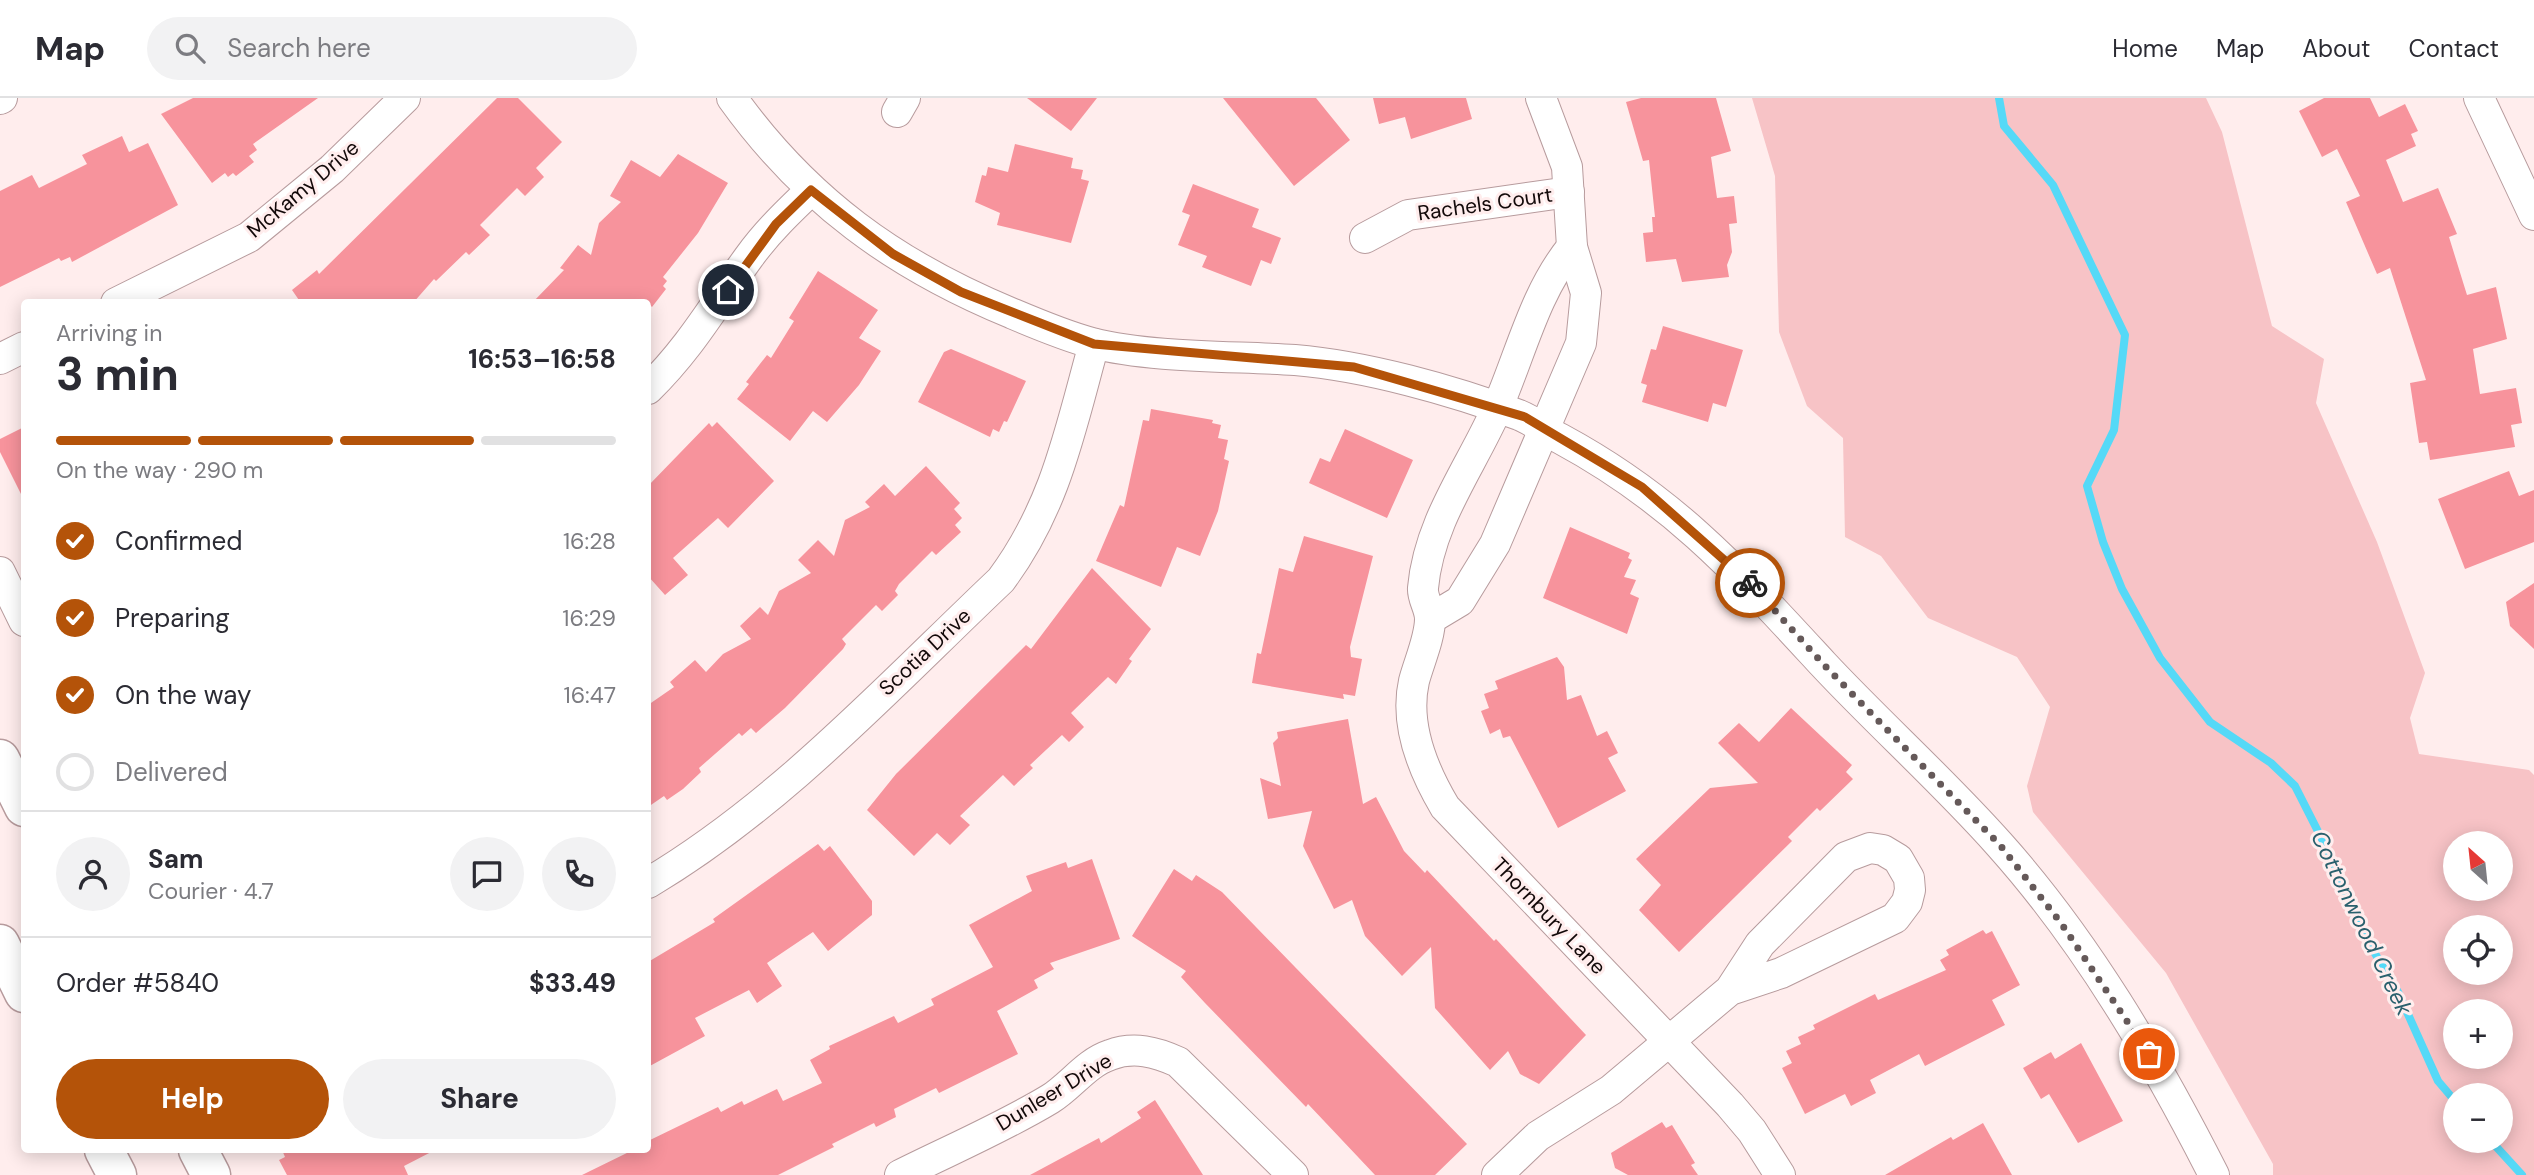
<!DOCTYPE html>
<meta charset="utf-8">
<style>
body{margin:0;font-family:"DM Sans",sans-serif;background:#f2f2f3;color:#2b2b33;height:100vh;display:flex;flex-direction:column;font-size:26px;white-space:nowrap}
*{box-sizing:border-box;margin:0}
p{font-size:23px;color:#7c7c81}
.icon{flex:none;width:38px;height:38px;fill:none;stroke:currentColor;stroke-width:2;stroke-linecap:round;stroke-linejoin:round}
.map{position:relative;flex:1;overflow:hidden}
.drawer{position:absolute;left:21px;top:201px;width:630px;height:854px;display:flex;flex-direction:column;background:#fff;border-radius:7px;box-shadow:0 4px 18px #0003}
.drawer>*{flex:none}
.needle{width:46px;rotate:333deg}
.tools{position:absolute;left:2443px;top:733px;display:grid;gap:14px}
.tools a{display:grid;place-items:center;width:70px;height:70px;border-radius:50%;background:#fff;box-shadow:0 4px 18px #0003;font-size:35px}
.pin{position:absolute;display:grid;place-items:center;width:60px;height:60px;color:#fff;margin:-30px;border:4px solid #fff;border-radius:50%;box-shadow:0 2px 7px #0007}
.courier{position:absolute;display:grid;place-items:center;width:70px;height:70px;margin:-35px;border:5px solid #b45309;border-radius:50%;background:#fff;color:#222;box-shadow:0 2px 9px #0007}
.headline em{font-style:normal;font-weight:700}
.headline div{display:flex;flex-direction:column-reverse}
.headline{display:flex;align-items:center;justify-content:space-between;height:119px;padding:0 35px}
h1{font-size:46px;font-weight:700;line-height:52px}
.bar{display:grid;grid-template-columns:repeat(4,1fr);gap:10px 7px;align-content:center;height:84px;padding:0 35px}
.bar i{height:9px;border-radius:5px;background:#e1e1e2}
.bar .on{background:#b45309}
.bar p{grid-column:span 4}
.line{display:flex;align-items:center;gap:18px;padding:0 35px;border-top:2px solid #e1e1e2}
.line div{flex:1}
.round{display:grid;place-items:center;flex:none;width:74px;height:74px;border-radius:37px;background:#f2f2f3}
ol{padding:0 35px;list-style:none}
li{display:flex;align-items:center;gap:21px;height:77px}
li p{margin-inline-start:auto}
li .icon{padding:7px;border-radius:50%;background:#b45309;color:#fff;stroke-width:4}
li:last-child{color:#7c7c81}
li i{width:38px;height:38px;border:4px solid #e1e1e2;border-radius:50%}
.cta{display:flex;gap:14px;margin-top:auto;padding:14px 35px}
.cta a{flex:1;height:80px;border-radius:42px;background:#b45309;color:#fff;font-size:28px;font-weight:700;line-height:80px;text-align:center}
.cta a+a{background:#f2f2f3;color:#2b2b33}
header{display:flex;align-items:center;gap:42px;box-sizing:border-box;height:98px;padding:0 35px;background:#fff;border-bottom:2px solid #e1e1e2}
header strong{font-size:33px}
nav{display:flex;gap:38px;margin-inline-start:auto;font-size:24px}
.search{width:490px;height:63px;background:#f2f2f3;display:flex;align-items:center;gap:18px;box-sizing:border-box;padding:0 24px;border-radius:38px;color:#7c7c81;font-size:26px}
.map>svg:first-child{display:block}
</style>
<header>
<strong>Map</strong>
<div class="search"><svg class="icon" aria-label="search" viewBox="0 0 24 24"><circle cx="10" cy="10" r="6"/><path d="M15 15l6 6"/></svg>Search here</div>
<nav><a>Home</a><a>Map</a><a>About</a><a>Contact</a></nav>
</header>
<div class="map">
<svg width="2534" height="1077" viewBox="0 0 2534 1077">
<rect width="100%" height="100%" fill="#ffeded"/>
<path fill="#f7c3c6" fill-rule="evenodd" d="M1752,0H2206L2222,34L2272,228L2324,261L2316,305L2377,444L2425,575L2410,620L2419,656L2529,672L2534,677V1077H2273V1066L2166,875L2033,714L2027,688L2050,609L2017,559L1928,520L1881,458L1845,439L1843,340L1807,308L1779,234L1775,78ZM2455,746H2501V791H2455ZM2455,830H2501V875H2455ZM2455,914H2501V959H2455ZM2455,998H2501V1043H2455Z"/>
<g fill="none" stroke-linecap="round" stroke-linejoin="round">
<g stroke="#55d9f7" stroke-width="8">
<polyline points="1999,0 2004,28 2053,87 2125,237 2114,332 2087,388 2103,444 2122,491 2160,560 2210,624 2271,665 2295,688 2331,759 2358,827 2398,894 2438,983 2455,1003"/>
<polyline points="2491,1043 2522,1077"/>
</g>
</g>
<g fill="#f7939c">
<polygon points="193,0 318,0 253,46 257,52 249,58 254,64 236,78 233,75 228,79 225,75 212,85 161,16"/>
<polygon points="497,0 518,0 562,44 536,70 544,79 525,98 517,90 480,127 490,137 469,157 466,154 436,183 434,181 413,205 301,205 292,192 317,172 319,176"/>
<polygon points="1027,0 1097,0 1071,33"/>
<polygon points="1223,0 1316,0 1350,42 1294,88"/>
<polygon points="1373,0 1466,0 1472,21 1411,41 1405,19 1379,26"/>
<polygon points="1641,0 1716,0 1731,53 1711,59 1717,100 1734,98 1737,125 1729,126 1732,154 1727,167 1729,179 1682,184 1676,161 1646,164 1643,135 1653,134 1652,119 1655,119 1649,62 1643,63 1626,4"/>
<polygon points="2324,0 2370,0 2379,19 2405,6 2418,33 2411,36 2416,48 2386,62 2403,104 2438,90 2457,136 2449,139 2467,197 2496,189 2507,241 2473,251 2480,296 2516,290 2522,325 2511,327 2515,349 2430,362 2427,344 2419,345 2410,285 2426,282 2390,170 2377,176 2346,104 2360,98 2337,51 2322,59 2299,13"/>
<polygon points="122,38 129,54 148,45 178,107 72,164 70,159 61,163 59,160 0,189 0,93 32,77 39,90 87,66 82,57"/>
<polygon points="1015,46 1073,60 1071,70 1083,72 1081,81 1089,83 1071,145 997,127 1000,115 975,104 982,77 986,78 988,69 1008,74"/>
<polygon points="678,56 728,85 698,135 663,179 667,183 663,188 666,191 652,209 648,205 532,205 564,172 560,170 578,147 591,157 599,125 621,104 610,98 631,62 660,79"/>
<polygon points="1193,86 1259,111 1252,129 1281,140 1271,166 1261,162 1251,188 1202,169 1207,158 1178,147 1190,117 1182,114"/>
<polygon points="818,173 878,212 859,240 881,253 859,287 827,324 813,313 790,343 737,301 749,286 746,284 767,257 771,260 794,223 789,220"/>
<polygon points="1663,228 1743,252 1726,309 1713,305 1708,324 1642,304 1647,287 1641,285 1651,251 1656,252"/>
<polygon points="951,251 1026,283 1007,324 1004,323 999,334 993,331 990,339 918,304 944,254"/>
<polygon points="1151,311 1213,322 1212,325 1221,327 1218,340 1228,342 1224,361 1229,363 1218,413 1200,458 1177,449 1161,489 1096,463 1120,407 1124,409 1143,322 1149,323"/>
<polygon points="717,324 774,383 728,430 718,420 673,460 688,477 665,497 648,478 648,388 709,325 712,329"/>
<polygon points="24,329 24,402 0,354 0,341"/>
<polygon points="1345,331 1413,362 1387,420 1309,385 1320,360 1330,364"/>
<polygon points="926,368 960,405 954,411 962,420 955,427 961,434 936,457 932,453 899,486 895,493 898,497 882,513 876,507 842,541 846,546 843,551 785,610 756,635 751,630 742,638 739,635 699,670 701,674 683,691 667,702 664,698 648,709 648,607 674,589 670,584 695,562 706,574 723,556 751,541 740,528 760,509 768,517 779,493 811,475 798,462 818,442 834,458 845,422 870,409 865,404 884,386 895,398"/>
<polygon points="2509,373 2519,398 2534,392 2534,444 2465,471 2438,401"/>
<polygon points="1570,429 1630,455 1628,460 1632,462 1624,479 1636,482 1630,496 1639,500 1627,536 1543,500"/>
<polygon points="1304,438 1373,458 1350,549 1351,559 1362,561 1355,598 1343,596 1344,601 1252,585 1257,555 1261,556 1279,470 1293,474"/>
<polygon points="1092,470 1151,531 1129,561 1132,563 1116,586 1108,579 1071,615 1084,629 1069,644 1062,637 1030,667 1033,670 1014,688 1003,677 960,718 970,727 950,747 937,735 914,758 867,712 896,676 1002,571 1026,547 1031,551"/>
<polygon points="2534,485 2534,551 2510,528 2506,504"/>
<polygon points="1557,559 1564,569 1567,602 1581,597 1597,638 1607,633 1618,655 1608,660 1626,693 1558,730 1510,638 1503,640 1500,631 1490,636 1481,613 1489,610 1484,596 1498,591 1495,583"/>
<polygon points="1791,610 1852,667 1846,674 1853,681 1820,713 1817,710 1788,739 1792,743 1679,854 1639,812 1661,787 1636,761 1710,690 1758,685 1718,645 1739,625 1759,644"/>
<polygon points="1348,621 1363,706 1376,699 1404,753 1425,775 1427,772 1494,843 1496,841 1586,937 1539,986 1520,976 1508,953 1490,972 1435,910 1431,849 1402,878 1365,838 1352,802 1334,811 1303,748 1312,713 1268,721 1260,680 1281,688 1273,645 1278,640 1277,634"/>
<polygon points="818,746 824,753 830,748 872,803 872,817 828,853 813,834 767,865 782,888 757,905 749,892 695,920 705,938 648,969 648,864 715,824 713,821"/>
<polygon points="1092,761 1120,841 1050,865 1054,871 1034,882 1038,890 997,913 1018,956 939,995 936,990 894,1011 896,1019 876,1029 874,1025 832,1046 834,1049 778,1077 582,1077 633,1052 648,1052 648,1043 718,1009 721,1014 742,1003 744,1007 777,991 783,1003 822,985 810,962 830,951 829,948 894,918 898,925 934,907 931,901 993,869 969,827 1032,793 1026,778 1066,764 1068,770"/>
<polygon points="1174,771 1192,783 1196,777 1222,794 1467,1046 1435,1077 1375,1077 1308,1006 1306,1009 1205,905 1181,879 1186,873 1132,838"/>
<polygon points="1983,832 1986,836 1992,833 2020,887 1992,902 2005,927 1925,968 1919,956 1870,982 1876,995 1851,1008 1845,996 1805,1016 1782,970 1792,965 1786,953 1801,946 1798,939 1815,931 1813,927 1875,896 1878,902 1946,872 1940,862 1949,857 1946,852"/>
<polygon points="2081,945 2123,1023 2078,1045 2049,996 2041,1001 2023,970 2051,954 2055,961"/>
<polygon points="1155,1002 1203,1077 1030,1077 1099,1040 1101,1045 1141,1020 1137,1014"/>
<polygon points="1662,1024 1666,1030 1672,1027 1695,1065 1691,1067 1698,1077 1628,1077 1615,1070 1611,1055"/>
<polygon points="1983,1025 2012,1077 1885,1077 1951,1039 1953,1042"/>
<polygon points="282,1052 435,1052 404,1068 408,1077 287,1077 279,1062 285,1059"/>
</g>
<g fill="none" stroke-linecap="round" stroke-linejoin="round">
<defs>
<g id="minor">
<path d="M732,0C806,103 895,167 1011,215C1037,226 1065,238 1092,245C1151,260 1233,258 1295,262C1366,268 1452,292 1519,317C1534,323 1547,334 1561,341C1674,402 1738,474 1823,566C1880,627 1943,683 1999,746C2086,843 2155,961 2214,1077"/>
<polyline points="2479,0 2534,117"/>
<polyline points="0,1 2,0"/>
<polyline points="897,14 905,0"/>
<polyline points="1365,140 1408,117 1569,94"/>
<path d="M1572,149C1535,194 1521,255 1498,308C1472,368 1429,422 1423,490C1422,500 1430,510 1430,521C1430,540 1419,564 1414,583C1404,627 1423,672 1445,709L1730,1007L1752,1033L1780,1077"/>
<polyline points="116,205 249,139 332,71 405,0"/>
<polyline points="0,261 24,249"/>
<path d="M648,291C691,249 714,207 749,159C767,134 789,113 811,92"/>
<polyline points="0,474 24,523"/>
<polyline points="1430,521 1460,503 1495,446 1581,245 1586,195 1572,149 1567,69 1541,0"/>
<path d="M648,785C781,706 889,588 1001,482C1056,408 1070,332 1094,246"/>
<path d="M900,1077C950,1052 1002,1030 1050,1001C1071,988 1086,965 1110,957C1134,948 1156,954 1178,964L1293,1077"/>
<polyline points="1497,1077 1538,1038 1611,992 1730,892 1760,846 1846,759 1870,750 1883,752 1898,761 1909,780 1910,792 1907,804 1895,820 1781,875 1730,892"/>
</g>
<g id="secondary">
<polyline points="0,661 24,709"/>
<polyline points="0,846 24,895"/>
<polyline points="104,1052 117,1077"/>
<polyline points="198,1052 211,1077"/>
</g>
</defs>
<use href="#minor" stroke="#b79b9d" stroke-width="32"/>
<use href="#secondary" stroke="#b79b9d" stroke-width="41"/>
<use href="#minor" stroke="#fff" stroke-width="30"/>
<use href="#secondary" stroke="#fff" stroke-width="38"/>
</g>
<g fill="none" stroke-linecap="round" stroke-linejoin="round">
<polyline stroke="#655959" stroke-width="7" stroke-dasharray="0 12.6" points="1750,485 1825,568 2000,747 2061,825 2149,956"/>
<polyline stroke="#b45309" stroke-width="9" points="728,192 776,126 811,92 893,156 961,194 1094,246 1354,269 1525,319 1642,389 1750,485"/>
</g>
<g text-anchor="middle" stroke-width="6" stroke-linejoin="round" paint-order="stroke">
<g font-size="21" fill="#120909" stroke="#ffeded">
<text transform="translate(303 91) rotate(-40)" y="7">McKamy Drive</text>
<text transform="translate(1485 106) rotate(-8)" y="7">Rachels Court</text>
<text transform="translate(925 554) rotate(-43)" y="7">Scotia Drive</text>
<text transform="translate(1549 818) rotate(46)" y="7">Thornbury Lane</text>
<text transform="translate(1054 994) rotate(-31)" y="7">Dunleer Drive</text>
</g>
<g font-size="23" font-style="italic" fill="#2a606d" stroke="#ffeded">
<text transform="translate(2362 825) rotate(64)" y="8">Cottonwood Creek</text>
</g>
</g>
</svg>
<div class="tools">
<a><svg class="needle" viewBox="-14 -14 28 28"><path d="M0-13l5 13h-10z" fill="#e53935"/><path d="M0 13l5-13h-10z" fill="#7c7c81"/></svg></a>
<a><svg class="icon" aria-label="locate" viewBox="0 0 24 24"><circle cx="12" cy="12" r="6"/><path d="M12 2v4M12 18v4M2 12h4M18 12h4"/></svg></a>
<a>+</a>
<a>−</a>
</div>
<div class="pin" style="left:2149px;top:956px;background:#ea580c"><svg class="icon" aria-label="bag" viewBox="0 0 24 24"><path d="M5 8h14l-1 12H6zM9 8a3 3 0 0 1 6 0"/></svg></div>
<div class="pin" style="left:728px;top:192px;background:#1f2937"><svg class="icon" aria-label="home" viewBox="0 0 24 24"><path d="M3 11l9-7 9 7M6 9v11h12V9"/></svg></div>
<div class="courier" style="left:1750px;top:485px"><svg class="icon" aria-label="bike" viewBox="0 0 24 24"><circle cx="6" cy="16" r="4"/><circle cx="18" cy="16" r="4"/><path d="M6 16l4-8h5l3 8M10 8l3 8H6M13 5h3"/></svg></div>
<section class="drawer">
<div class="headline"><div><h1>3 min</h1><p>Arriving in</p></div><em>16:53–16:58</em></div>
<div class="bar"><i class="on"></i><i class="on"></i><i class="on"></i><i></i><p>On the way · 290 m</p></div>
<ol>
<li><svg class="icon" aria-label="check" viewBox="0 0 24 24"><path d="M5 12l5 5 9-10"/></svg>Confirmed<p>16:28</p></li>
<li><svg class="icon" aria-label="check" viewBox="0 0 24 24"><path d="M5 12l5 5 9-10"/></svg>Preparing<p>16:29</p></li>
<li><svg class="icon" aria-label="check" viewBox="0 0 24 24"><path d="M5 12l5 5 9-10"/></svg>On the way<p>16:47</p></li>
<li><i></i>Delivered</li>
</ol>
<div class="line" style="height:126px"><a class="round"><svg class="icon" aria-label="person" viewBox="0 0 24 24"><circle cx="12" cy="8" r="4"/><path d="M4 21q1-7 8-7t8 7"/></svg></a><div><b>Sam</b><p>Courier · 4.7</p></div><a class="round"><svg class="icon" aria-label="chat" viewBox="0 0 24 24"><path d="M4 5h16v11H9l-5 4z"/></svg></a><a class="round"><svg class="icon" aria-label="phone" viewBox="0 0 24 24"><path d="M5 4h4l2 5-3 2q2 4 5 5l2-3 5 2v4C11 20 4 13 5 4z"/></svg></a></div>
<div class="line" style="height:91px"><div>Order #5840</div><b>$33.49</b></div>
<div class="cta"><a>Help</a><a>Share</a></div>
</section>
</div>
